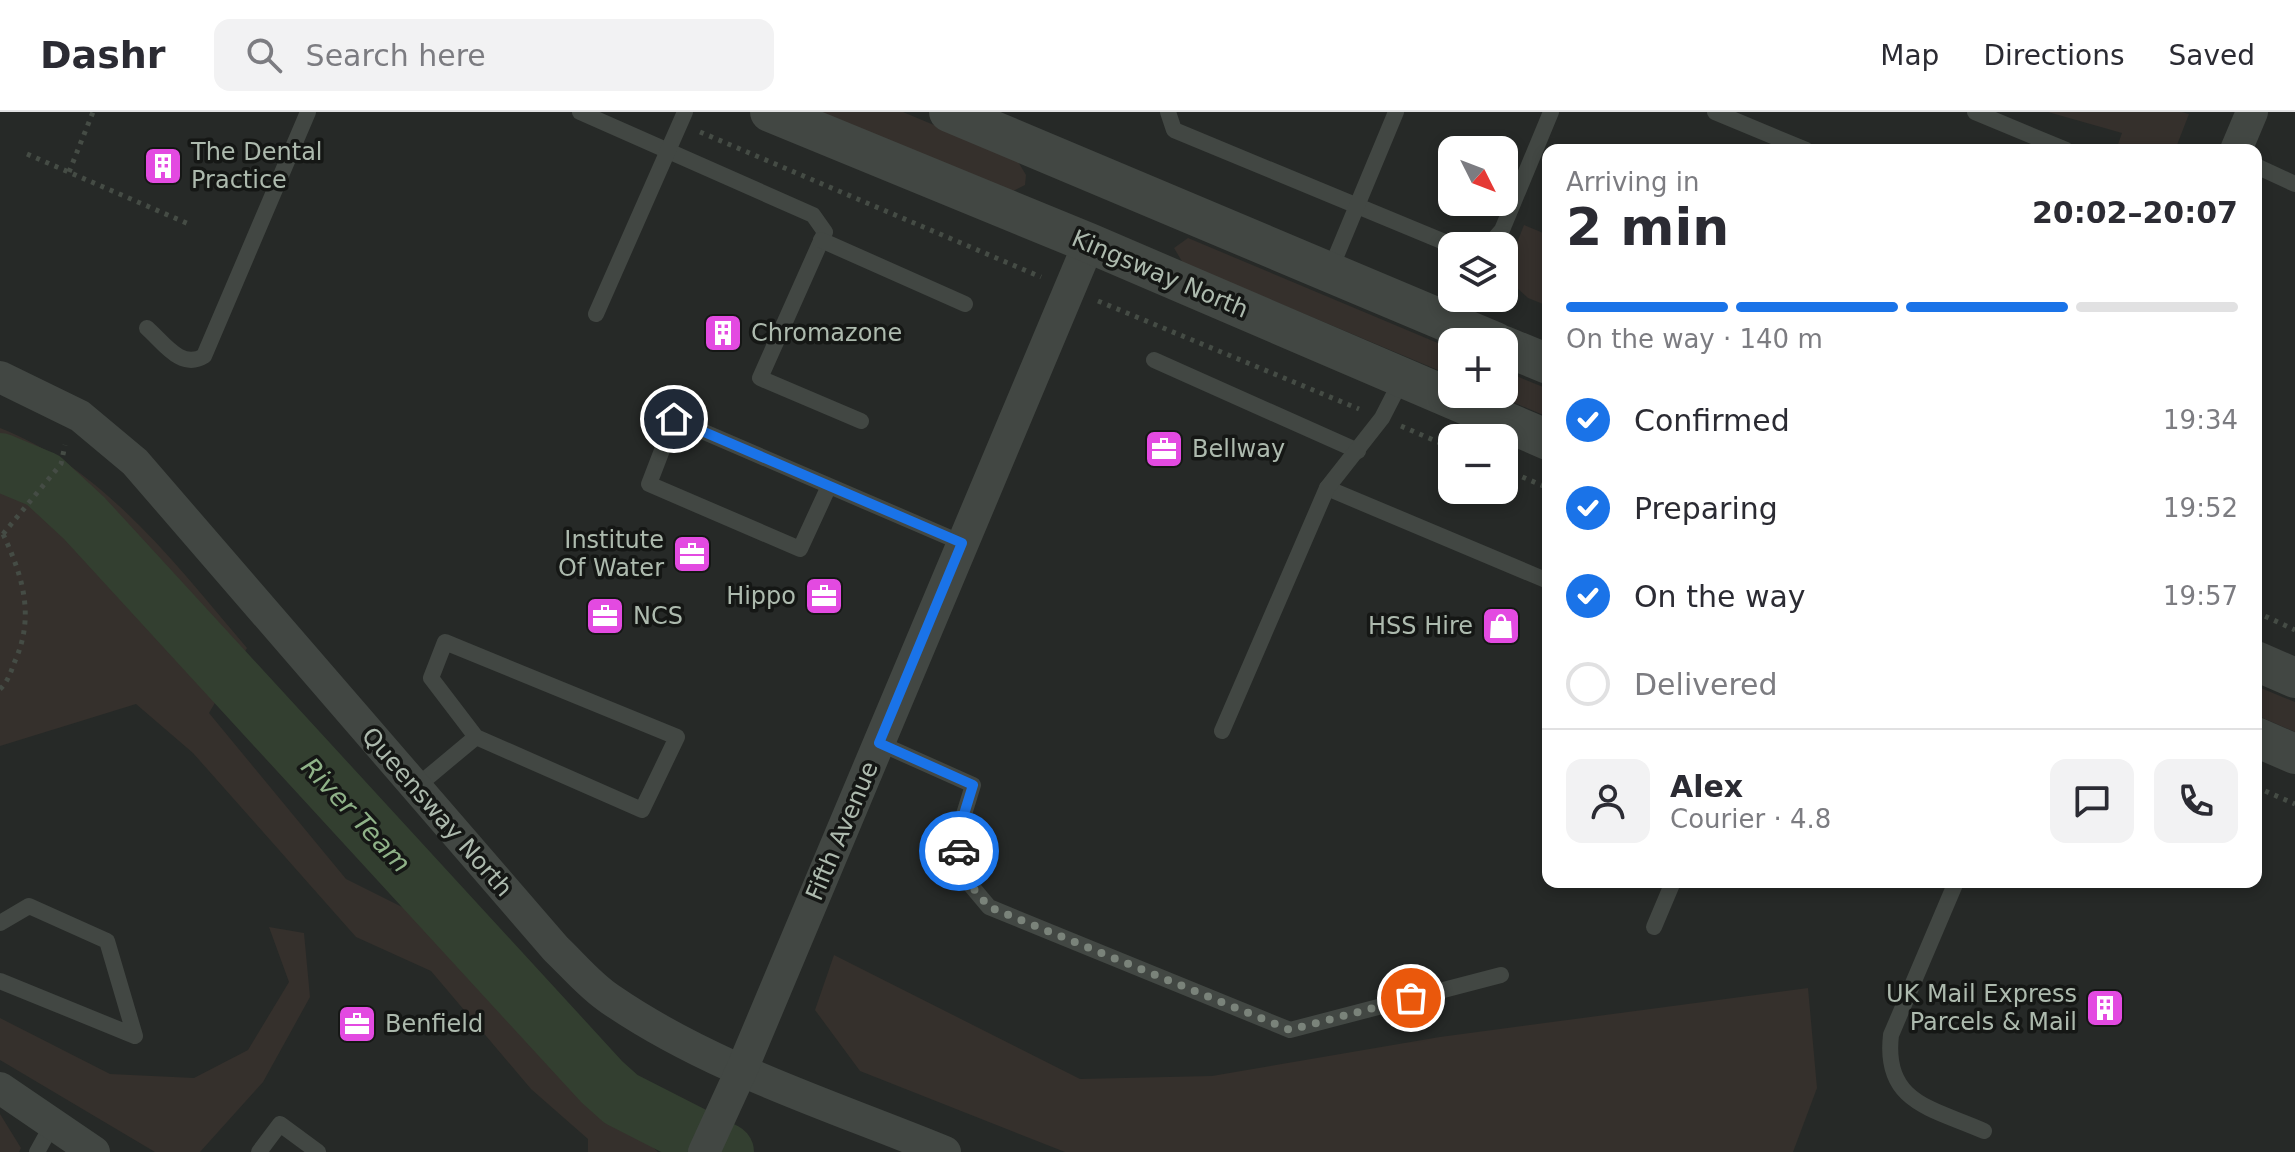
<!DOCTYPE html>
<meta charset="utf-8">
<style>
body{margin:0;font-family:"DejaVu Sans",sans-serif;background:#f2f2f3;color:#2b2b33;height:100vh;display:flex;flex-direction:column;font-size:30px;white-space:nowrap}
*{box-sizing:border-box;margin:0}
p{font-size:26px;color:#7c7c81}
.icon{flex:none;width:44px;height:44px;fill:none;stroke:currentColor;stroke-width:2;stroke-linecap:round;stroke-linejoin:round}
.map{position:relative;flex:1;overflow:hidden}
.panel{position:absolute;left:1542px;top:32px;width:720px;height:744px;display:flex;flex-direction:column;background:#fff;border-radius:16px;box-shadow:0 4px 12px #0003}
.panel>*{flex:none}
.needle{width:52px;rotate:132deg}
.controls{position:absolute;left:1438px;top:24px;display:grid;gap:16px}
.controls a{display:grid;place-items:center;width:80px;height:80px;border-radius:16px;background:#fff;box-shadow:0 4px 12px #0003;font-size:40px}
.pin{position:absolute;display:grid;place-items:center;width:68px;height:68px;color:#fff;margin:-34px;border:4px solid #fff;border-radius:50%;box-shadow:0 2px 8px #0007}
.courier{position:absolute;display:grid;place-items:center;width:80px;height:80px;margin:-40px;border:6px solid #1a73e8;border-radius:50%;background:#fff;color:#222;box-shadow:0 2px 10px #0007}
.headline em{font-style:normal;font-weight:700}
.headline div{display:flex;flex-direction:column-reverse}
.headline{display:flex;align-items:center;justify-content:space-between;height:136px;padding:0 24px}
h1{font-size:52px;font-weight:700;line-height:60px}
.bar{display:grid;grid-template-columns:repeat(4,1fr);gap:12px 8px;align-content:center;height:96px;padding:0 24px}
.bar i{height:10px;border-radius:6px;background:#e1e1e2}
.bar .active{background:#1a73e8}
.bar p{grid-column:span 4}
.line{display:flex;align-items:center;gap:20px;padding:0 24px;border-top:2px solid #e1e1e2}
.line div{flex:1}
.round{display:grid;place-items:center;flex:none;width:84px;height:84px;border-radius:16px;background:#f2f2f3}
ol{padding:0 24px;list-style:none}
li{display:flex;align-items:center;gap:24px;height:88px}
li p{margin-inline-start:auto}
li .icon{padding:8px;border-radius:50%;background:#1a73e8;color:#fff;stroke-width:4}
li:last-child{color:#7c7c81}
li i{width:44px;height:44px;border:4px solid #e1e1e2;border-radius:50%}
header{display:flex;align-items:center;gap:48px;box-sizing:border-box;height:112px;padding:0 40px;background:#fff;border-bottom:2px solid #e1e1e2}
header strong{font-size:38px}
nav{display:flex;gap:44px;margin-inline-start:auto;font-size:28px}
.search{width:560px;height:72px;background:#f2f2f3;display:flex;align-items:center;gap:20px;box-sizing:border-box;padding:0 28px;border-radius:16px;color:#7c7c81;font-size:30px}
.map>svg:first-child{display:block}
</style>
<header>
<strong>Dashr</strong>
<div class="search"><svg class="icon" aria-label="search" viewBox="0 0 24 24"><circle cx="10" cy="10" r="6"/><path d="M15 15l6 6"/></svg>Search here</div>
<nav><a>Map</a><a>Directions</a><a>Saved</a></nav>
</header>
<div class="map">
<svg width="2295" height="1040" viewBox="0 0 2295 1040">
<rect width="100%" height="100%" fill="#1a1c1a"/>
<path fill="#262927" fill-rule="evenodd" d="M0,0H2295V1040H0ZM1452,38H1504V90H1452ZM1548,38H2256V770H1548ZM1452,134H1504V186H1452ZM1452,230H1504V282H1452ZM1452,326H1504V378H1452Z"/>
<g fill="#35302c">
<polygon points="811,0 903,0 1017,48 1026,63 1025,73 1005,83"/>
<polygon points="2048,0 2182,0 2189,2 2175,38 2116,38 2122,21"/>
<polygon points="1524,113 1548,123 1548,194 1528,186 1504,164"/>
<polygon points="1188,126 1452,237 1452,264 1183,151 1174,136"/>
<polygon points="1504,259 1548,277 1548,305 1494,282 1504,282"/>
<path d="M0,316C105,357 176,453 247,536L209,601L346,767L414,801L658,1040H588V1027L531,977L431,859L356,825L193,641L136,592L0,634Z"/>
<polygon points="2256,574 2295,590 2295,620 2256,603"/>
<polygon points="269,815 304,821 310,885 263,970 200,1040 155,1040 0,948 0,906 110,962 194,966 248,938 289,870"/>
<polygon points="834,843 1080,967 1212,964 1440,925 1808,876 1817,976 1793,1040 1065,1040 860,959 815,898"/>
<polygon points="0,1002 21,1036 19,1040 0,1040"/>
</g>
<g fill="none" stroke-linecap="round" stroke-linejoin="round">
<polyline stroke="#333f30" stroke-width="58" points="0,350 43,368 84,406 602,970 621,987 725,1040"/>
<g stroke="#454c45" stroke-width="5" stroke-dasharray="4 6" stroke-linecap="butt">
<polyline points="700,20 1041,165"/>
<polyline points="27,42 191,113"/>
<polyline points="69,60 93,0"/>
<polyline points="1098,189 1359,297"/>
<polyline points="1401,314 1452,336"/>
<polyline points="1504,357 1548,376"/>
<polyline points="3,422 61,352 65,333"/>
<polyline points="2256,500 2295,518"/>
<path d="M0,577C8,570 11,559 15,549C35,504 23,465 3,422"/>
<polyline points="2256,675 2295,692"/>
</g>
<g stroke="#424743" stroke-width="16">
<polyline points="580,0 813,103 825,120 760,266 861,309"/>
<polyline points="1168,0 1174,18 1454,134"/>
<polyline points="1715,0 1806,38"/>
<polyline points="1975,0 2066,38"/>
<polyline points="2256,54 2295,72"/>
<polyline points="821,128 965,192"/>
<polyline points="1488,134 1502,118 1551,0"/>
<polyline points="1329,161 1396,0"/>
<polyline points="596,202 685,0"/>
<path d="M147,216C164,231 181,258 204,244L308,0"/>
<polyline points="1154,248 1358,339"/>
<polyline points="829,374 800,437 649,372 674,307 962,431"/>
<polyline points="1327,376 1548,469"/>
<polyline points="1222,619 1327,376 1382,306 1402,267"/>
<polyline points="879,631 973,673 957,725 963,764 989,795 1290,918 1501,863"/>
<polyline points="416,675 476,625 431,566 445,530 677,625 642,698 476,625"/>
<path d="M1956,770L1891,923C1883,991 1932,996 1984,1019"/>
<polyline points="0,811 29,794 107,829 135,924 0,869"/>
<polyline points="1654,815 1673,770"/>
<polyline points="37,1040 53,1011"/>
<polyline points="259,1040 280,1012 318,1040"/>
</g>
<g stroke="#424743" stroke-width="32">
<polyline points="2236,38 2252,0"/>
<path d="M0,265L80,304L135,350L556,837C573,853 590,874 610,887C710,956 833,994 945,1040"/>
<polyline points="0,976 94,1040"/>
<polyline points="704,1040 742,957 1089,131"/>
</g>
<g stroke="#424743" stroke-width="40">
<polyline points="770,0 1089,131 1548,328"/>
<polyline points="949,0 1495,230"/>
<polyline points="1504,234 1548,252"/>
<polyline points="2256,549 2295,566"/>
<polyline points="2256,625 2295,642"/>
</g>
</g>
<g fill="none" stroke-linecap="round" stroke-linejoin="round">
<polyline stroke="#7a837a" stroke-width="8" stroke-dasharray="0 14.4" points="959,739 963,764 989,795 1290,918 1411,886"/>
<polyline stroke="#1a73e8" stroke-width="10" points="674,307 962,431 879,631 973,673 957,725 959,739"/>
</g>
<defs>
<symbol id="building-square" viewBox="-11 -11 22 22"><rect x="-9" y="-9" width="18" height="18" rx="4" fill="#e34ae1" stroke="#151715"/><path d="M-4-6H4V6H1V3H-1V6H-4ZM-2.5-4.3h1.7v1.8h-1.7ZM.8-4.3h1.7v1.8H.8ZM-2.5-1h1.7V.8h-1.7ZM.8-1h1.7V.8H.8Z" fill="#fff"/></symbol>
<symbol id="office-square" viewBox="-11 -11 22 22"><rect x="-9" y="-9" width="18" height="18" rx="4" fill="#e34ae1" stroke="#151715"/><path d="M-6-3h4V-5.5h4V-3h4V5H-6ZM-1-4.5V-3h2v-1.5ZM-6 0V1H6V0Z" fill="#fff"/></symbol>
<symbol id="shop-square" viewBox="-11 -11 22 22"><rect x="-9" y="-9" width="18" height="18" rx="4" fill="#e34ae1" stroke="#151715"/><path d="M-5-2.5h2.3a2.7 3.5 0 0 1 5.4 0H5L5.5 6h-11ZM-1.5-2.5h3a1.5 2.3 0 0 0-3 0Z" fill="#fff"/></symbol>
</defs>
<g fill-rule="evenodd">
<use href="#building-square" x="141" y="32" width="44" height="44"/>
<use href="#building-square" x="701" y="199" width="44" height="44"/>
<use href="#office-square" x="1142" y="315" width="44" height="44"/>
<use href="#office-square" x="670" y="420" width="44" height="44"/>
<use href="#office-square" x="802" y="462" width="44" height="44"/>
<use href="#office-square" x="583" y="482" width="44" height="44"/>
<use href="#shop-square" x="1479" y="492" width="44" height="44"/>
<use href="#building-square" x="2083" y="874" width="44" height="44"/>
<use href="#office-square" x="335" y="890" width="44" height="44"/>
</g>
<g text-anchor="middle" stroke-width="7" stroke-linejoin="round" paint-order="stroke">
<g font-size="24" fill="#adbaae" stroke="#151715" text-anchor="start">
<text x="191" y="48">The Dental<tspan x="191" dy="28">Practice</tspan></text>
<text x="751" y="229">Chromazone</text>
<text x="1192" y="345">Bellway</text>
<text x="664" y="436" text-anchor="end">Institute<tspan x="664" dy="28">Of Water</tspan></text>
<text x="796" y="492" text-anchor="end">Hippo</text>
<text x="633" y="512">NCS</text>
<text x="1473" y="522" text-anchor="end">HSS Hire</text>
<text x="2077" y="890" text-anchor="end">UK Mail Express<tspan x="2077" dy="28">Parcels &amp; Mail</tspan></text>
<text x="385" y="920">Benfield</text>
</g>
<g font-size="24" fill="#adbaae" stroke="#151715">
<text transform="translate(1160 162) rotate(23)" y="8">Kingsway North</text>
<text transform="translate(437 700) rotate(49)" y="8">Queensway North</text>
<text transform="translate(842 719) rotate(-67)" y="8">Fifth Avenue</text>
</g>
<g font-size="26" font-style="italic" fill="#8fb288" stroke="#151715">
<text transform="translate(356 703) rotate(47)" y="9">River Team</text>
</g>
</g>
</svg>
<div class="controls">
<a><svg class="needle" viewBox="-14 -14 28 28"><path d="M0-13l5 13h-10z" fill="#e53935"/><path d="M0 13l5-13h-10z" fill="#7c7c81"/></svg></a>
<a><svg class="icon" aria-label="layers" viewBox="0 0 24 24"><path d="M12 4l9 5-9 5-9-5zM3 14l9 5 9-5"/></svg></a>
<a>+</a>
<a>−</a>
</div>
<div class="pin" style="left:1411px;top:886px;background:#ea580c"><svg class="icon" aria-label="bag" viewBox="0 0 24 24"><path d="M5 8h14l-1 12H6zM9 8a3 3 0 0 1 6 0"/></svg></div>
<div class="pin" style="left:674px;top:307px;background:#1f2937"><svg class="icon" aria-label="home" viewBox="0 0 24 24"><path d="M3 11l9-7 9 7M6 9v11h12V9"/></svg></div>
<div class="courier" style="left:959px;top:739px"><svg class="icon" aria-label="car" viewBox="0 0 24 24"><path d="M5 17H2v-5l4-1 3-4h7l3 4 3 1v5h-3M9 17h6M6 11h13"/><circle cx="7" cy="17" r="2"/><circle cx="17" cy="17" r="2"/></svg></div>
<section class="panel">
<div class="headline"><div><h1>2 min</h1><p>Arriving in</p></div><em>20:02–20:07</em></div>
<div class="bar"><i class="active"></i><i class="active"></i><i class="active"></i><i></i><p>On the way · 140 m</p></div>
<ol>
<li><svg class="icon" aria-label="check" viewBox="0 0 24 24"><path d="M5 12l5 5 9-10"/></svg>Confirmed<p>19:34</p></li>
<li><svg class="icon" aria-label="check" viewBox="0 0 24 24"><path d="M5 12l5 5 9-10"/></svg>Preparing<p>19:52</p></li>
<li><svg class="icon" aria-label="check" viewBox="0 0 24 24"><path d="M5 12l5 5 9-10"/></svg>On the way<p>19:57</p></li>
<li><i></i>Delivered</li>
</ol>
<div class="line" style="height:144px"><a class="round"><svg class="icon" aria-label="person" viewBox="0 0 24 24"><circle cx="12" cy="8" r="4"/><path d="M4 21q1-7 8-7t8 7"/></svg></a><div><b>Alex</b><p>Courier · 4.8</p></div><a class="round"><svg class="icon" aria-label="chat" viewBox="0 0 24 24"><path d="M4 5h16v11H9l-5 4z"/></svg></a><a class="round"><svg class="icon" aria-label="phone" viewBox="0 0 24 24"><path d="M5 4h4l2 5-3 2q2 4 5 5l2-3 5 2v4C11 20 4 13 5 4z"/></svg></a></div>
</section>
</div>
